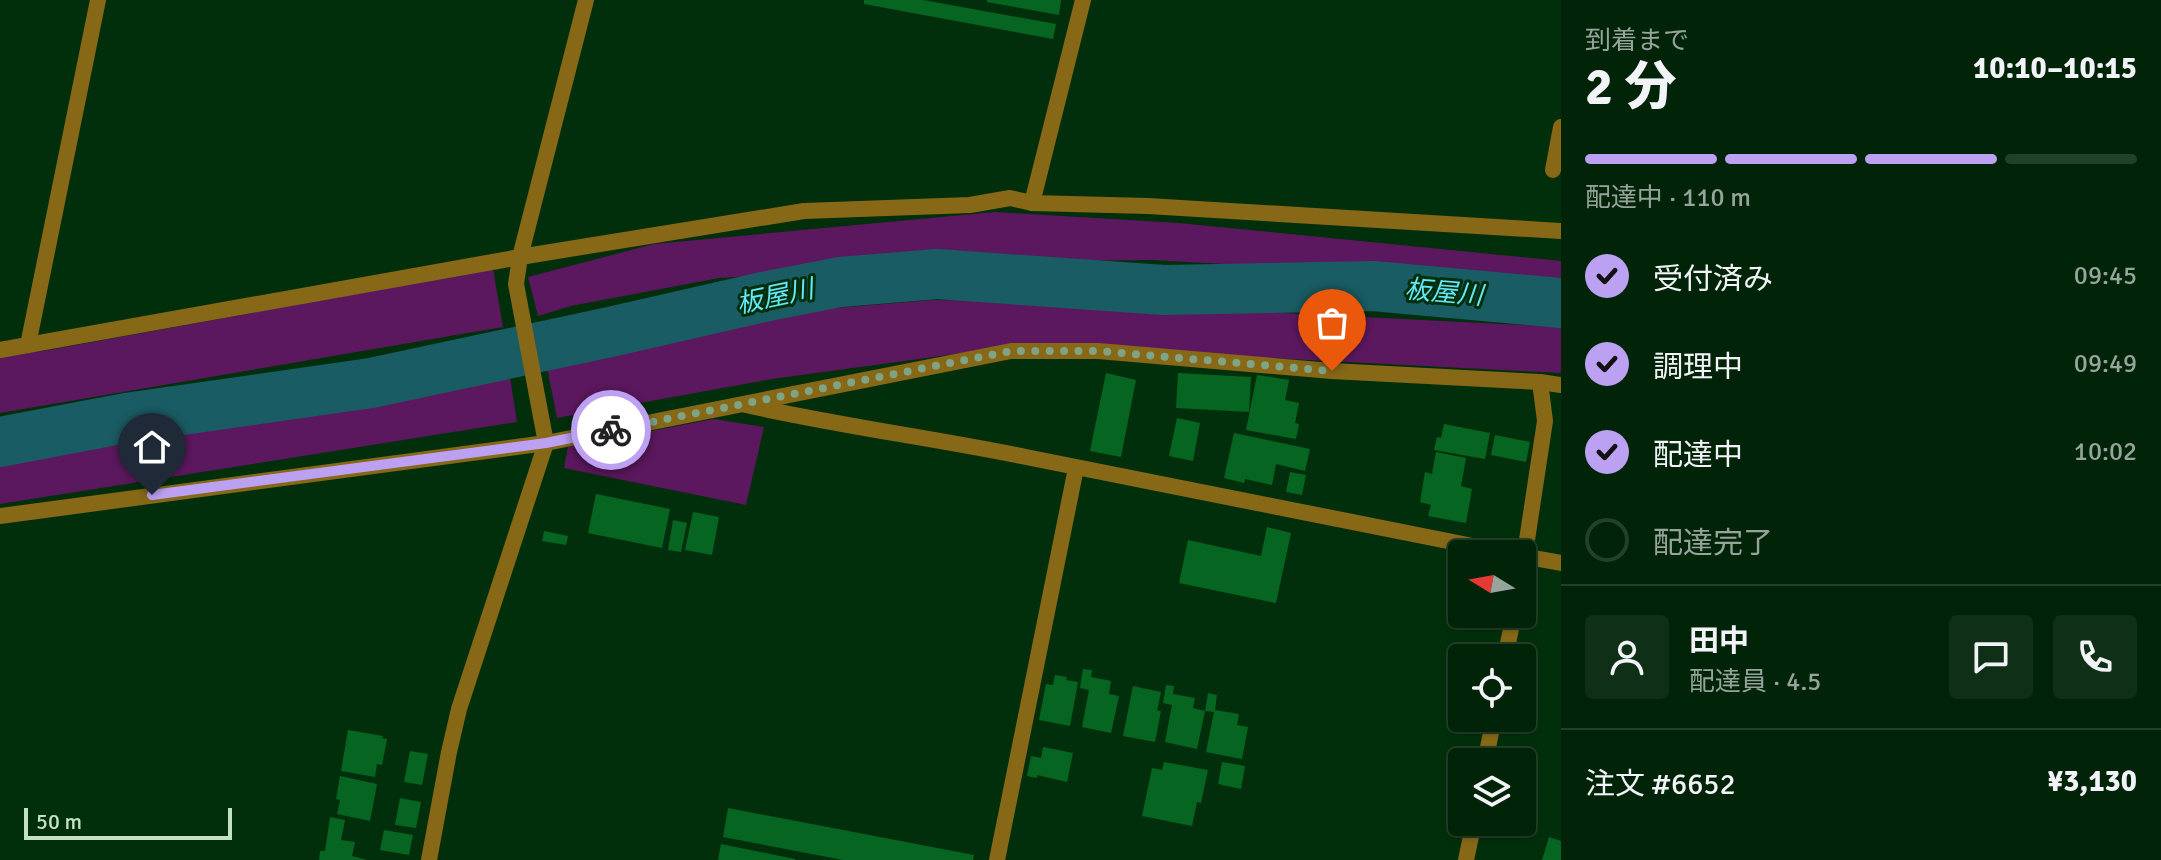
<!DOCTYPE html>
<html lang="ja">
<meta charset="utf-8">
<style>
body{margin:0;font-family:Signika,"Noto Sans JP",sans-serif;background:#0f2f16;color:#f1f3f6;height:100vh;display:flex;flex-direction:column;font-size:30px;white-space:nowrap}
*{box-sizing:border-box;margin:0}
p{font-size:26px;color:#96a49c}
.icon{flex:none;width:44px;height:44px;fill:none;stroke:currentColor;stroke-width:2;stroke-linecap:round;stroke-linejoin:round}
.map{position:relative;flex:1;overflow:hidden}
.details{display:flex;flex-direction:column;background:#012308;width:600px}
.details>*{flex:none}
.needle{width:52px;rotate:281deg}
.buttons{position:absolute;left:1448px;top:540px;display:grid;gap:16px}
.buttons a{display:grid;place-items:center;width:88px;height:88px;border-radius:8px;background:#012308;box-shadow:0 2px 6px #0004,0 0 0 2px #234029;font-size:40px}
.scale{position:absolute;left:24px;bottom:20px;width:208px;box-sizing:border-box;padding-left:8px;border:4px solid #c3e1c5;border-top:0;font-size:22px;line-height:28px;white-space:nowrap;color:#c3e1c5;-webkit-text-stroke:6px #012f0b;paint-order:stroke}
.pin{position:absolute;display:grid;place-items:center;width:68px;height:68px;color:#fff;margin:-82px -34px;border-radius:50% 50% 50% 0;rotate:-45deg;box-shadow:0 0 8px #0007}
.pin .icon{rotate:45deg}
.courier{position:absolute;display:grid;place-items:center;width:80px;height:80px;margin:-40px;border:6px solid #bca0f2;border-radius:50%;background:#fff;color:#222;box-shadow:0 2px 10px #0007}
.summary em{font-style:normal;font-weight:800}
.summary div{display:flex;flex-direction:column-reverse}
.summary{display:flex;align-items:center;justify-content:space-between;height:136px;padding:0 24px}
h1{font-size:52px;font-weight:800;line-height:60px}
.bar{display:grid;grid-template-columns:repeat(4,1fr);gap:12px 8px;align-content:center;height:96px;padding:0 24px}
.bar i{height:10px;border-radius:6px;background:#234029}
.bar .on{background:#bca0f2}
.bar p{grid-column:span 4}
.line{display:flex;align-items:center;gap:20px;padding:0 24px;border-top:2px solid #234029}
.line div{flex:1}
.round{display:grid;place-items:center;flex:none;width:84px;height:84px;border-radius:8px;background:#0f2f16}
ol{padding:0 24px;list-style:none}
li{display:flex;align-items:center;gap:24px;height:88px}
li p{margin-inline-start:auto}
li .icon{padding:8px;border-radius:50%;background:#bca0f2;color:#111;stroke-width:4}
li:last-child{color:#96a49c}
li i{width:44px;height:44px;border:4px solid #234029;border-radius:50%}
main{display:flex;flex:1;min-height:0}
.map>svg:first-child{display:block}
</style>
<main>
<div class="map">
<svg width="1561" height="860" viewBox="0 0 1561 860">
<rect width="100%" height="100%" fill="#012f0b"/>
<g fill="#5c185e">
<polygon points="995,212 1179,223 1561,261 1561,287 1437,276 1153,260 980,262 719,278 571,306 538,316 528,277 654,244"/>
<polygon points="493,269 503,327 0,413 0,357 49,350"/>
<polygon points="932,300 1068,302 1561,327 1561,373 1022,345 772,379 557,418 547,367 787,312"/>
<polygon points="510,377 517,422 0,504 0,458"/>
<polygon points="714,419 764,427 746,505 564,468 568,447"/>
</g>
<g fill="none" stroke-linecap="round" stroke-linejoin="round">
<polyline stroke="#1a5c64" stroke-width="50" points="0,442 126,418 371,383 610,332 768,296 840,282 937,274 1164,290 1373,286 1561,303"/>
</g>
<g fill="#056521">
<polygon points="864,0 923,0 1056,24 1053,39 864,4"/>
<polygon points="987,0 1061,0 1059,15 987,2"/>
<polygon points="1106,373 1136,380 1121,457 1090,451"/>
<polygon points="1178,373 1251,377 1249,412 1176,408"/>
<polygon points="1257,375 1289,380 1285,400 1299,403 1295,423 1299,424 1296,439 1246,430"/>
<polygon points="1177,418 1200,423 1193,461 1169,456"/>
<polygon points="1444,424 1490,433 1485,459 1434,450 1437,437 1441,438"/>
<polygon points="1234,433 1310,449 1305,471 1276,464 1272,485 1245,479 1244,483 1224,478"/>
<polygon points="1495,435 1530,442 1526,462 1491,455"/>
<polygon points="1436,452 1466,458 1461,486 1472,489 1466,523 1428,516 1431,505 1420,502 1425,472 1432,474"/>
<polygon points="1290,472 1306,475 1302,495 1286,492"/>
<polygon points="596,494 670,509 662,548 588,533"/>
<polygon points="693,512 719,517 712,555 685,550"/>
<polygon points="673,520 687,523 681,552 668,550"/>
<polygon points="1267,527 1291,533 1276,603 1179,583 1188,540 1261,556"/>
<polygon points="544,531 568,536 566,545 542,541"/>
<polygon points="1083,669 1092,670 1091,677 1111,681 1109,694 1119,696 1111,733 1082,727 1089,690 1080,688"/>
<polygon points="1055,675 1067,677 1066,680 1078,682 1070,726 1039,720 1046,684 1053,685"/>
<polygon points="1166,685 1174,686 1173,694 1195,698 1193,708 1205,711 1197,749 1165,742 1172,705 1163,703"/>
<polygon points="1133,686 1161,692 1157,711 1161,711 1155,742 1123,736"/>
<polygon points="1208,693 1217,695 1215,710 1239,714 1237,725 1248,727 1242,759 1206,752 1214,712 1205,711"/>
<polygon points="348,730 383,736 382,738 387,739 382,765 377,764 375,777 341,771"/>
<polygon points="1043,747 1073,753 1067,782 1037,775 1037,778 1027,776 1031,756 1041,758"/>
<polygon points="410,751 428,754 422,785 404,782"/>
<polygon points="1164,762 1208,770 1201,803 1197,802 1192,826 1142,816 1152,768 1162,770"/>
<polygon points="1222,762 1245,766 1241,789 1218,784"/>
<polygon points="340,776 377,784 370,821 337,814 340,800 336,799"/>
<polygon points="400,798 421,802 416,828 395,825"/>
<polygon points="728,808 974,855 973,860 843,860 723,837"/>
<polygon points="330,817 345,820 341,840 355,842 352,856 367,860 319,860 320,851 325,851"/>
<polygon points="384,830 413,835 409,855 380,850"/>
<polygon points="1549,837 1561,841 1561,860 1542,860"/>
<polygon points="721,844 795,859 795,860 718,860"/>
</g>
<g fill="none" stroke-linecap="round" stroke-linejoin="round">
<g stroke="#866817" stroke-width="16">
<polyline points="1553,170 1561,127"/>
<polyline points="1032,203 1083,0"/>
<polyline points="28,345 98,0"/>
<polyline points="0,350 520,257 804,211 970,205 1010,198 1032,203 1148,206 1561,231"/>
<path d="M746,405C839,426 933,438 1026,457C1188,490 1351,521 1513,554"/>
<polyline points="0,516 546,443 1011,351 1098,351 1332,371 1540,382 1561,385"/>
<polyline points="1522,556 1561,563"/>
<polyline points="1522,573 1545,421 1540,382"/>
<polyline points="1505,658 1514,614"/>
<polyline points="1485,762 1494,718"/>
<polyline points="429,860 449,752 459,709 546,443 516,284 520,257 586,0"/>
<polyline points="997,860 1076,468"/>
<polyline points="1466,860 1474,822"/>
</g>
</g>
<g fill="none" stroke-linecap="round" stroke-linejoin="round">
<polyline stroke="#7fa384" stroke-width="8" stroke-dasharray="0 14.4" points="611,430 1011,351 1098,351 1332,371"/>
<polyline stroke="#bca0f2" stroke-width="10" points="152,495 546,443 611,430"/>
</g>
<g text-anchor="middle" stroke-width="6" stroke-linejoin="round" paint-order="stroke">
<g font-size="26" font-style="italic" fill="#65e7f8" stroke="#012f0b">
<text transform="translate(1444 292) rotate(5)" y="9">板屋川</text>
<text transform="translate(775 296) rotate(-12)" y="9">板屋川</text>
</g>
</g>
</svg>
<div class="buttons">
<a><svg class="needle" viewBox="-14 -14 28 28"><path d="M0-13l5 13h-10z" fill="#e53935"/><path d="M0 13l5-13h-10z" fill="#96a49c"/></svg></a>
<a><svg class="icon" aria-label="locate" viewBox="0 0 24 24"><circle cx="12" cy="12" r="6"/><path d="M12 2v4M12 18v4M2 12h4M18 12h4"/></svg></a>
<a><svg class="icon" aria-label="layers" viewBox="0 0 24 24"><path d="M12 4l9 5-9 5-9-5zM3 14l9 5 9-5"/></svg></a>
</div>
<div class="scale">50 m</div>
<div class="pin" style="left:1332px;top:371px;background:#ea580c"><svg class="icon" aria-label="bag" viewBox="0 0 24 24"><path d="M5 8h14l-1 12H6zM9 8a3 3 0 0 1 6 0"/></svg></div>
<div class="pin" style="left:152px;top:495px;background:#1f2937"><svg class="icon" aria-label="home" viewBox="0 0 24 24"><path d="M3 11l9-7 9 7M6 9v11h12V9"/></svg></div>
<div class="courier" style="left:611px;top:430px"><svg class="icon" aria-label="bike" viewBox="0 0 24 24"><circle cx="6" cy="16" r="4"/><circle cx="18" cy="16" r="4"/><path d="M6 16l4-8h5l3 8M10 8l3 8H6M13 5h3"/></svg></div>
</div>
<section class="details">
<div class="summary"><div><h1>2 分</h1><p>到着まで</p></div><em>10:10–10:15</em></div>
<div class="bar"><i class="on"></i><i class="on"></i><i class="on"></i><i></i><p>配達中 · 110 m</p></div>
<ol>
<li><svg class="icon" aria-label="check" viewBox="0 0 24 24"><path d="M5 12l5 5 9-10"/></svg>受付済み<p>09:45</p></li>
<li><svg class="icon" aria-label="check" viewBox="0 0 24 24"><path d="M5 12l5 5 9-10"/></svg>調理中<p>09:49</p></li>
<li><svg class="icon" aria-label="check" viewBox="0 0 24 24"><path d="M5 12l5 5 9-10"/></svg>配達中<p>10:02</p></li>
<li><i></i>配達完了</li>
</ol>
<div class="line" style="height:144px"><a class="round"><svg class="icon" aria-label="person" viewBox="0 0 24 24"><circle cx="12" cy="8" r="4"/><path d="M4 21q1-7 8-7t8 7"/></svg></a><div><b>田中</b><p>配達員 · 4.5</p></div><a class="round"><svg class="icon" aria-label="chat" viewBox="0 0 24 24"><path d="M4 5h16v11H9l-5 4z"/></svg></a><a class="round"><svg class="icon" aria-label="phone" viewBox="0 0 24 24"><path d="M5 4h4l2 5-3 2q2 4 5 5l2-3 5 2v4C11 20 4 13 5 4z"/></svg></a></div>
<div class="line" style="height:104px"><div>注文 #6652</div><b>¥3,130</b></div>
</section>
</main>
